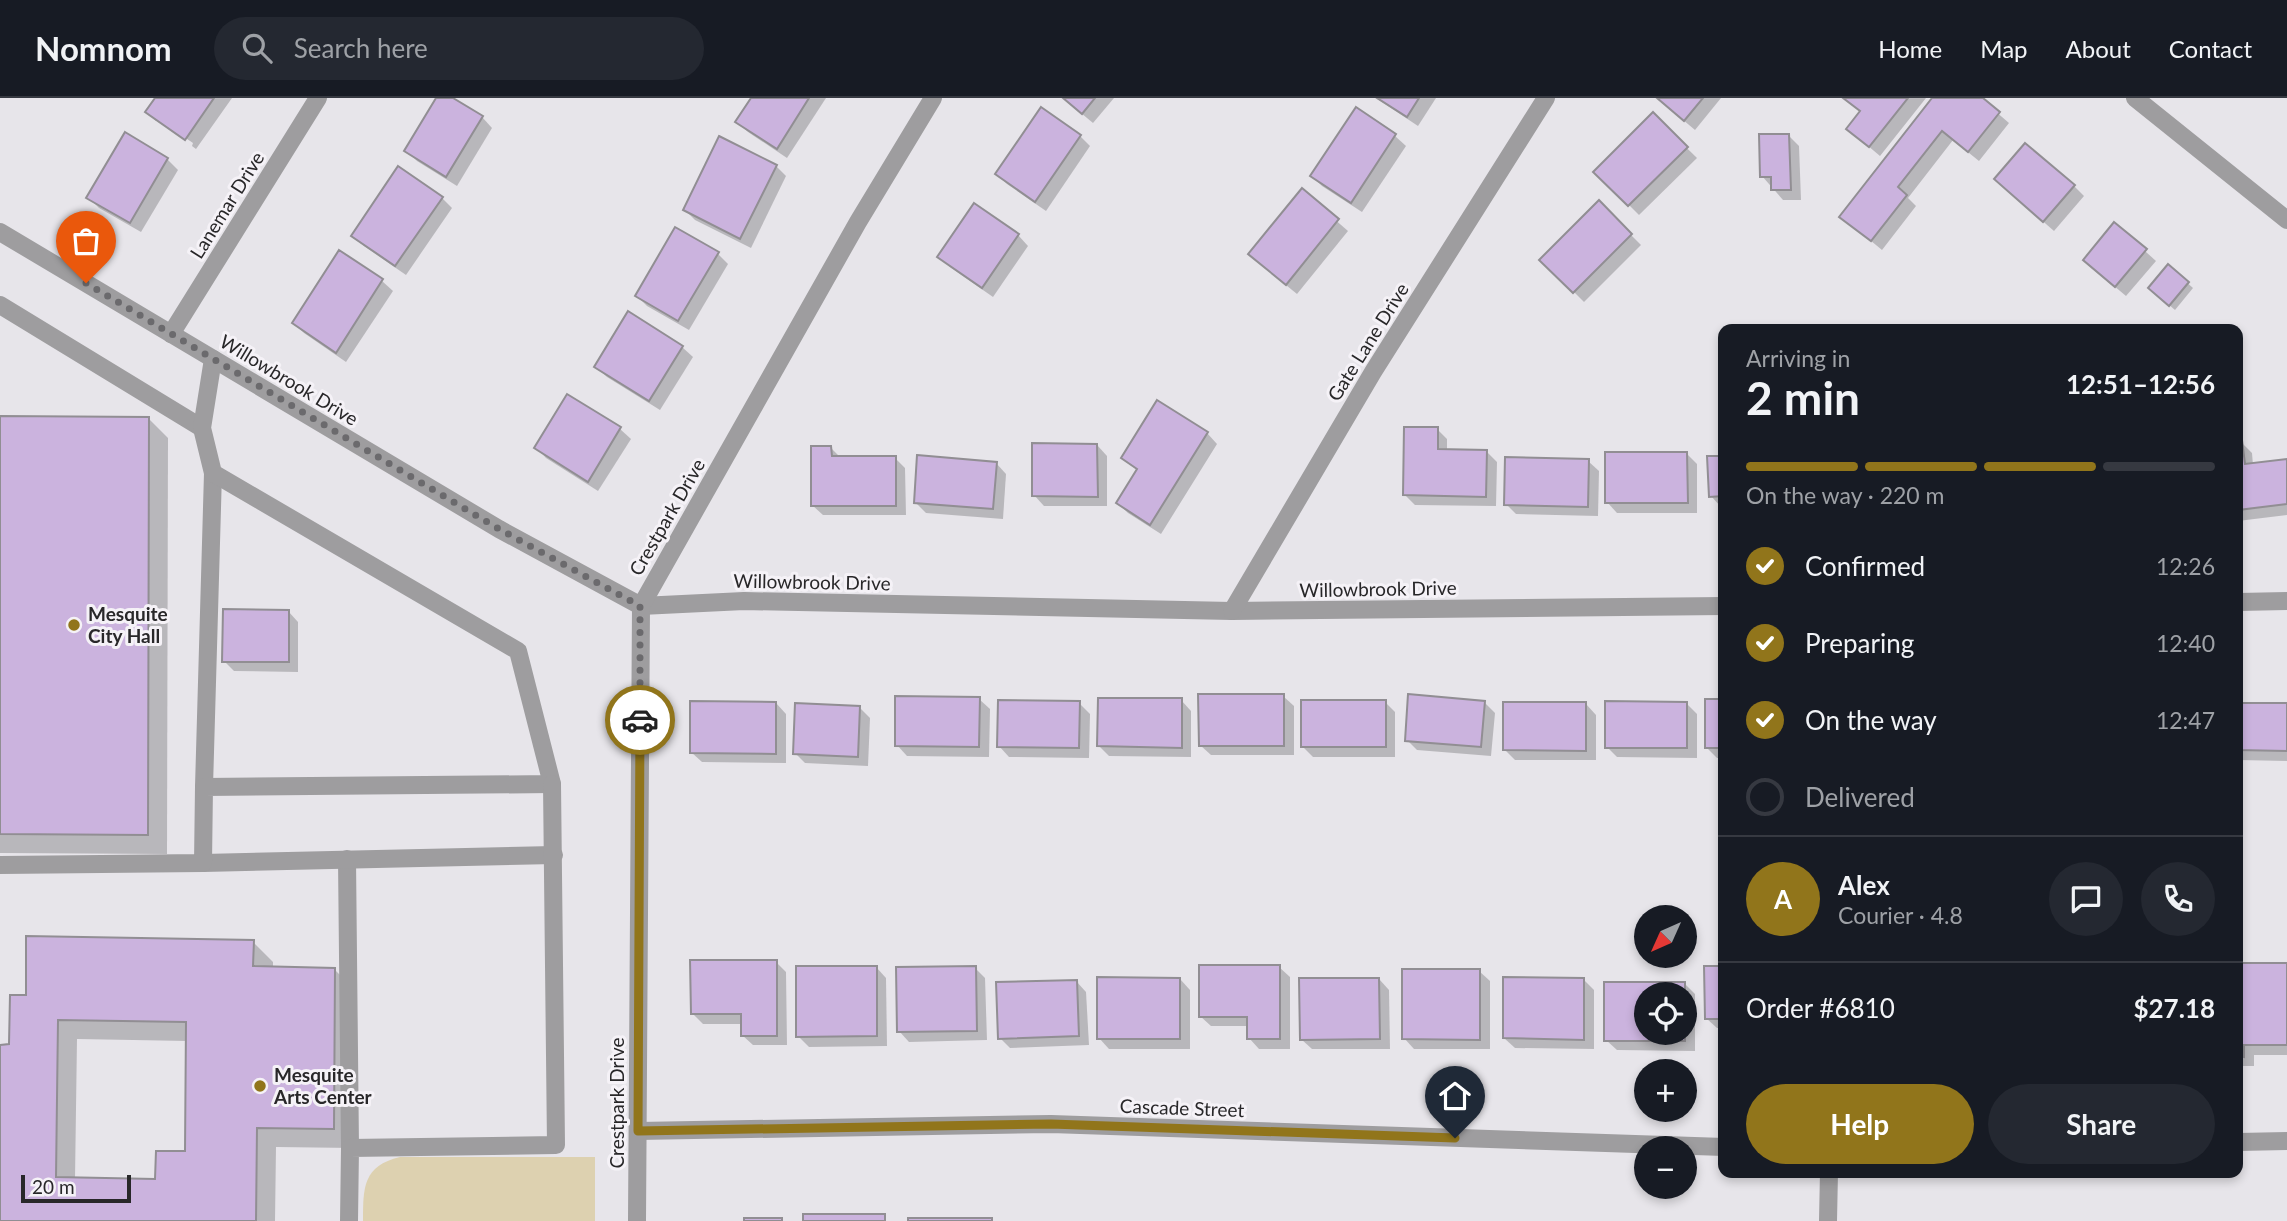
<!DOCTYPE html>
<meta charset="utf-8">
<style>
body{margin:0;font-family:Lato,sans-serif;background:#242831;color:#f1f3f6;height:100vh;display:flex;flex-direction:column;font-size:26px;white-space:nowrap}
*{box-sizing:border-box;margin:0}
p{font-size:23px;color:#9ea1a6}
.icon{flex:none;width:38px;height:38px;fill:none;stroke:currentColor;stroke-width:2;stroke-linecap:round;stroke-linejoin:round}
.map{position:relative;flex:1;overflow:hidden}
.side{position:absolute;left:1718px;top:226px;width:525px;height:854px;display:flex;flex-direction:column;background:#171b24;border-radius:14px;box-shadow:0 4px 10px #0003}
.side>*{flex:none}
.needle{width:46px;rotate:225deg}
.tools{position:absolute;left:1634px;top:807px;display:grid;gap:14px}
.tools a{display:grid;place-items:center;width:63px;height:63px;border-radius:50%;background:#171b24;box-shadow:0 4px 10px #0003;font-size:35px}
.scale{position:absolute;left:21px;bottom:18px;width:110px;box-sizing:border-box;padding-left:7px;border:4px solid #282729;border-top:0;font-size:19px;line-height:24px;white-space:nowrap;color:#282729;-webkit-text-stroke:5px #f5f2f7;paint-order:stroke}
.pin{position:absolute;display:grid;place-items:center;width:60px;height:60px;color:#fff;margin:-72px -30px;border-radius:50% 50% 50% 0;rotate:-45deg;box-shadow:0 0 7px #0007}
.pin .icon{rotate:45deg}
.courier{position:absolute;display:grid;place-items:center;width:70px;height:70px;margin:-35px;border:5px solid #91751b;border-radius:50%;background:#fff;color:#222;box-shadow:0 2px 9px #0007}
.head em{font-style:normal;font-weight:700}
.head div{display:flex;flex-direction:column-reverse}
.head{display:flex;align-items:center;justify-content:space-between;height:119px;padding:0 28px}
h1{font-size:46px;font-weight:700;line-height:52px}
.bar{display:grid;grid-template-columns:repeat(4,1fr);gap:10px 7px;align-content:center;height:84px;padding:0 28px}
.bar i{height:9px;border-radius:5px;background:#363941}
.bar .current{background:#91751b}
.bar p{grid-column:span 4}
.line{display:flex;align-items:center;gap:18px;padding:0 28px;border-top:2px solid #363941}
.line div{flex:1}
.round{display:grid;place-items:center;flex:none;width:74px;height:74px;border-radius:37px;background:#242831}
ol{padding:0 28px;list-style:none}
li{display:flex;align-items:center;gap:21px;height:77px}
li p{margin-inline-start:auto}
li .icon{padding:7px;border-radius:50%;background:#91751b;color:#fff;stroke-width:4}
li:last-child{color:#9ea1a6}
li i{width:38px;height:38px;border:4px solid #363941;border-radius:50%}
.cta{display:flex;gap:14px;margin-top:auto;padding:14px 28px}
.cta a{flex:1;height:80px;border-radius:42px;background:#91751b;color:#fff;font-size:28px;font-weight:700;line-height:80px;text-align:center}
.cta a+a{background:#242831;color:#f1f3f6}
header{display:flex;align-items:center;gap:42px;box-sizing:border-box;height:98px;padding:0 35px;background:#171b24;border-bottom:2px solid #363941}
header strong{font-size:33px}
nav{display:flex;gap:38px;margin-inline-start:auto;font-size:24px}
.search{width:490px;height:63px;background:#242831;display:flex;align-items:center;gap:18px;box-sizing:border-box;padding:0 24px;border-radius:38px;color:#9ea1a6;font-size:26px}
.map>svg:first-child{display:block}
</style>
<header>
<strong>Nomnom</strong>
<div class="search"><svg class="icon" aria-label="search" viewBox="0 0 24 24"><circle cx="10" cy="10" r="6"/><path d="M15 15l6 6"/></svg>Search here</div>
<nav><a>Home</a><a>Map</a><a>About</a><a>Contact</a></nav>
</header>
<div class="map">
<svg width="2287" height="1123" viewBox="0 0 2287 1123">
<rect width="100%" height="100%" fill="#e7e5ea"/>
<path fill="#ddd1b0" d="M400,1059H595V1123H363C363,1089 363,1068 400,1059Z"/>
<g fill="#0003" fill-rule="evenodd">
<polygon points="157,0 232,0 196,51 192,48 193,45 156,20 156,23 147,14"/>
<polygon points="438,0 450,0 482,19 492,30 457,88 417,63 407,53"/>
<polygon points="753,0 826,0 787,60 748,34 737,24"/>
<polygon points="1063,0 1114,0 1093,25"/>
<polygon points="1376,0 1436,0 1418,28"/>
<polygon points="1657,0 1721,0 1695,32"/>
<polygon points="1845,0 1926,0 1880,58 1848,31 1861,14"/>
<polygon points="1935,0 1980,0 2009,25 1979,63 1953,42 1908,100 1916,108 1882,152 1841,118"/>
<polygon points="1356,12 1395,38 1406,48 1362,114 1322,88 1312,78"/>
<polygon points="1653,17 1697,60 1639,117 1596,74"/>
<polygon points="126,36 167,61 178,72 141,134 99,110 88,99"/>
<polygon points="1788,37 1799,48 1801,102 1783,102 1762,78"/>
<polygon points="1080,38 1090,48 1046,113 1007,86 997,76"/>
<polygon points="776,68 786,78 751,150 695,122 685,112"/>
<polygon points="2074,88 2084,98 2054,133 2006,91"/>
<polygon points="1302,93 1348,133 1297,196 1260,166"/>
<polygon points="442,100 452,110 406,177 364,148 353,137"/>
<polygon points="1599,105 1641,147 1584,204 1542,162"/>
<polygon points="2115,126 2156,163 2126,198 2095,172"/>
<polygon points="1018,137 1028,148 993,199 950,169 939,159"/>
<polygon points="340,155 382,183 393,193 346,264 304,235 294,225"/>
<polygon points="718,156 728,166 689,232 647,208 637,198"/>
<polygon points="2168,168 2193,190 2175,212 2155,195"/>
<polygon points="682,249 693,259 660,312 607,279 596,269"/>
<polygon points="568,298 620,331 631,341 598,393 546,360 536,349"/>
<polygon points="0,320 148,320 168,340 167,756 0,755"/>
<polygon points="1437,331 1447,341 1447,353 1487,354 1497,364 1496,408 1415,407 1404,396"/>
<polygon points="1207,335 1217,346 1161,436 1128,415 1118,405 1138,373 1123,360"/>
<polygon points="2241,344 2252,355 2253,367 2287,363 2287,417 2238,423 2238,345"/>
<polygon points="1097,347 1107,358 1107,408 1044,408 1034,397"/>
<polygon points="830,349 840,359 895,360 905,370 906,417 823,417 812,407"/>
<polygon points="1687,356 1697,366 1697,415 1617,415 1607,404"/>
<polygon points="1724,359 1724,409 1721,409 1711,398"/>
<polygon points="1588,363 1599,373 1598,418 1516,416 1506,406"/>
<polygon points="996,365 1006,376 1003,421 926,415 915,404"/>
<polygon points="288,513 298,524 298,574 234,573 224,563"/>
<polygon points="1283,598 1294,608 1294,657 1211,657 1200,647"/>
<polygon points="979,601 990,611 989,659 907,658 897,647"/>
<polygon points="1181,602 1191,613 1191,659 1109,658 1099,648"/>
<polygon points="1724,603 1724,660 1717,660 1706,649"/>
<polygon points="1385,604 1395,614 1395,659 1313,659 1303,649"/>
<polygon points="1484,604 1495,615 1491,658 1417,652 1407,642"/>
<polygon points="776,605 786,616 786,665 702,664 691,654"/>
<polygon points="1079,605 1090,616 1089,660 1009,659 999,648"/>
<polygon points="1686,605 1697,616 1697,660 1617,659 1607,649"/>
<polygon points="1586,606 1596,617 1596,662 1515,662 1505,652"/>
<polygon points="2238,606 2287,607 2287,663 2238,662"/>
<polygon points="860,610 870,620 868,668 805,665 795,655"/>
<path d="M253,844L273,864V871L335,872L354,891L353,1050L276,1049L275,1123H0L11,948L28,899ZM77,941L188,943L186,1055L157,1083L75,1081Z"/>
<polygon points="776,864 786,874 787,947 753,947 742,937 743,926 703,926 692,915"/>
<polygon points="2238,867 2287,867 2287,957 2254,957 2254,968 2238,968"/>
<polygon points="876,869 886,880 887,948 809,949 798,938"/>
<polygon points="1279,869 1290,879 1290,951 1259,951 1249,940 1249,928 1211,928 1200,918"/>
<polygon points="1724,869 1724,930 1717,930 1706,920"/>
<polygon points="975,870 985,880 987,942 909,944 899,933"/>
<polygon points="1479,873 1490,883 1490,951 1414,951 1404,940"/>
<polygon points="1180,881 1190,892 1190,951 1109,951 1099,940"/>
<polygon points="1379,881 1389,892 1390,951 1312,951 1301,941"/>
<polygon points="1584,882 1594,892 1594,951 1515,950 1504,940"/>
<polygon points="1076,883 1086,894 1089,947 1010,950 1000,940"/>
<path d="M1606,886H1685L1695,896V953L1617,952L1606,942ZM1647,896H1685V934H1647Z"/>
</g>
<g fill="#cbb3de" stroke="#918e93" stroke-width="2" fill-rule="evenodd">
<polygon points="155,0 214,0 185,42 145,14"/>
<polygon points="436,0 453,0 483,18 446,79 404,53"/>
<polygon points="751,0 809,0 777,51 735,24"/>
<polygon points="1063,0 1095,0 1082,16"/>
<polygon points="1377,0 1419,0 1407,19"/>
<polygon points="1657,0 1703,0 1684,23"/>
<polygon points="1843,0 1908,0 1869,49 1846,31 1860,13"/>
<polygon points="1932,0 1983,0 2000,14 1968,54 1942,33 1898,89 1907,97 1871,143 1839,119"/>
<polygon points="1041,9 1081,37 1035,104 995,76"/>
<polygon points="1356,9 1396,36 1351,105 1310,78"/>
<polygon points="1653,14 1688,49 1628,108 1593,74"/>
<polygon points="125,34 168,60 130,125 86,100"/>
<polygon points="1759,36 1789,36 1791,92 1771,92 1771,79 1760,79"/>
<polygon points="719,38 777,67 740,141 683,112"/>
<polygon points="2025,45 2075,87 2043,124 1994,81"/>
<polygon points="398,68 443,99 395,168 351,138"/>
<polygon points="1302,90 1339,121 1286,187 1248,156"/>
<polygon points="1599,102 1632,136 1573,195 1539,162"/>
<polygon points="974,105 1019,136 982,190 937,159"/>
<polygon points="2114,124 2147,151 2115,189 2083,162"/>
<polygon points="675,129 719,154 678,223 635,198"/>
<polygon points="339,152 383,181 336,255 292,225"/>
<polygon points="2168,166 2189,184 2169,208 2148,190"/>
<polygon points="628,213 683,248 649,303 594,269"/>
<polygon points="567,296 621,329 588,384 534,350"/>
<polygon points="1157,302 1208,334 1150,427 1116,405 1137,371 1121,360"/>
<polygon points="0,318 149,319 148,737 0,736"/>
<polygon points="1404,329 1438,329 1438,351 1487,352 1486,399 1403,397"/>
<polygon points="2242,342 2245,366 2287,361 2287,406 2238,412 2238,343"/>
<polygon points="1032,345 1097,346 1098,399 1032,398"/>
<polygon points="811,348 831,348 832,358 896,358 896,408 811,408"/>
<polygon points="1605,354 1687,354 1688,405 1605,405"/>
<polygon points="917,357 997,364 993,411 914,405"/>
<polygon points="1707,358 1724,358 1724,398 1709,399"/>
<polygon points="1505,359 1589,361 1588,409 1504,407"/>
<polygon points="223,511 289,512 289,564 222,564"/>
<polygon points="1198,596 1284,596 1284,648 1199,648"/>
<polygon points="1408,596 1485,603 1481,649 1405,643"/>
<polygon points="895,598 980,599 979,649 895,648"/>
<polygon points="1098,600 1182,600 1182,650 1097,648"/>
<rect x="1705" y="601" width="19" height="49"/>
<polygon points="998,602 1080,603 1079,650 997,649"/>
<rect x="1301" y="602" width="85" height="47"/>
<polygon points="690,603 776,604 776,656 690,655"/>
<polygon points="1605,603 1687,604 1687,650 1605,650"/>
<polygon points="1503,604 1586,604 1586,653 1503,652"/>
<polygon points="795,605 860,608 858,659 793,656"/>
<polygon points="2238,605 2287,605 2287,653 2238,652"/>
<path d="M26,838L254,842L253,868L335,870L334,1031L257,1030L256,1123H0V947L9,946L10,897H26ZM58,922L186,924L185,1053H156L155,1081L56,1079Z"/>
<polygon points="690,862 777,862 777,938 741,938 741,916 691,916"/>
<polygon points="2238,865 2287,865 2287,947 2244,947 2244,959 2238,958"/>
<polygon points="1199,867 1280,867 1280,941 1247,941 1247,919 1199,919"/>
<polygon points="796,868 877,868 877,938 796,939"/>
<polygon points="976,868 977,933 897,934 896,869"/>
<polygon points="1704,868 1724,868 1724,921 1705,921"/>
<polygon points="1402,871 1480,871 1480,942 1402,941"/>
<polygon points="1097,879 1180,880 1180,941 1097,941"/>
<polygon points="1503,879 1584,880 1584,942 1503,940"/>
<polygon points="1299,880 1379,880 1380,941 1300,942"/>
<polygon points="1077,882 1079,938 998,941 996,884"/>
<path d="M1604,884H1685V943H1604ZM1647,896H1685V934H1647Z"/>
<rect x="803" y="1116" width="82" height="7"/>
<rect x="744" y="1120" width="38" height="3"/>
<rect x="908" y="1120" width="84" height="3"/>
</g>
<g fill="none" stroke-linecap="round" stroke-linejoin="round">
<g stroke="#9e9d9f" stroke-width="18">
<polyline points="2135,0 2287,122"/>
<polyline points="0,134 499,431 641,508 744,503 1232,513 1724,508"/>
<polyline points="0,207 202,330"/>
<polyline points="171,236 318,0"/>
<polyline points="2238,504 2287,503"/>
<polyline points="1232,513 1373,274 1546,0"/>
<polyline points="204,689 213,375"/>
<polyline points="347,761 350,1050"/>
<polyline points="203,765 554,757"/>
<polyline points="0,767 203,765 204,689 552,686 518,553 213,375 202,330 213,261"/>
<polyline points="638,1033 1051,1026 1724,1049"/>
<polyline points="2238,1044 2287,1043"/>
<polyline points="349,1123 350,1050 556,1047 552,686"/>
<polyline points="637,1123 641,508 858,124 933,0"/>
<polyline points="1828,1123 1829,1074"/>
</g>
</g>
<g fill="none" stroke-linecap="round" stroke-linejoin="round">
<polyline stroke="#6b6a6d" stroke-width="7" stroke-dasharray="0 12.6" points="86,185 499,431 640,508 640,622"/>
<polyline stroke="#91751b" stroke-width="9" points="640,622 638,1033 1051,1026 1455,1040"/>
</g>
<g fill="#91751b" stroke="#f5f2f7" stroke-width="2.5">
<circle cx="74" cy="527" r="7"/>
<circle cx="260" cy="988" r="7"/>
</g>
<g text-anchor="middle" stroke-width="6" stroke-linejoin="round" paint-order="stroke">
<g font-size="19" fill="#282729" stroke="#f5f2f7">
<text transform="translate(227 107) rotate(-58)" y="7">Lanemar Drive</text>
<text transform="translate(1368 244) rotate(-58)" y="7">Gate Lane Drive</text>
<text transform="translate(289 282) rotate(31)" y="7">Willowbrook Drive</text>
<text transform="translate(667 419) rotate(-60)" y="7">Crestpark Drive</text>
<text transform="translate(812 484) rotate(1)" y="7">Willowbrook Drive</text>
<text transform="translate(1378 491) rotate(-1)" y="7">Willowbrook Drive</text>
<text transform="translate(617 1005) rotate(-90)" y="7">Crestpark Drive</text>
<text transform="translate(1182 1010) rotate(2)" y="7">Cascade Street</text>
</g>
<g font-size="19" font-weight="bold" fill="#282729" stroke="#f5f2f7" text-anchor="start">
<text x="88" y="523">Mesquite<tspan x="88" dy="22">City Hall</tspan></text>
<text x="274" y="984">Mesquite<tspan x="274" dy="22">Arts Center</tspan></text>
</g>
</g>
</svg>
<div class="tools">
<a><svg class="needle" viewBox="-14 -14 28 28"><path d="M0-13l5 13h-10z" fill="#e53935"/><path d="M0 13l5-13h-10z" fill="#9ea1a6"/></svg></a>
<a><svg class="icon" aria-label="locate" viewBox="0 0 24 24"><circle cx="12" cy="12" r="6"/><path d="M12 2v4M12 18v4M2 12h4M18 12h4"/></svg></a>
<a>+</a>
<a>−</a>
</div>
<div class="scale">20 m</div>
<div class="pin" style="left:86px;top:185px;background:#ea580c"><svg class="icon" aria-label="bag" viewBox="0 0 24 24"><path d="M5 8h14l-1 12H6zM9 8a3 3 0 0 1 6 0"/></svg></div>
<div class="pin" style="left:1455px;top:1040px;background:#1f2937"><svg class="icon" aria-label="home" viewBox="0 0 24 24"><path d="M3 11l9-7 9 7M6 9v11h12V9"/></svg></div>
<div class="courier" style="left:640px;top:622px"><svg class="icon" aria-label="car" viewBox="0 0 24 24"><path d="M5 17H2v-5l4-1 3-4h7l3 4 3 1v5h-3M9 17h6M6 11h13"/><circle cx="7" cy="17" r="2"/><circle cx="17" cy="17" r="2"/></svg></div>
<section class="side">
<div class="head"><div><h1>2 min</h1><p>Arriving in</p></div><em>12:51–12:56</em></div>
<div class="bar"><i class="current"></i><i class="current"></i><i class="current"></i><i></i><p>On the way · 220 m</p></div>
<ol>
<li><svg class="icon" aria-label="check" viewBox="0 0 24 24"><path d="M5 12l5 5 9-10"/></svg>Confirmed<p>12:26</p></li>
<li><svg class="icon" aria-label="check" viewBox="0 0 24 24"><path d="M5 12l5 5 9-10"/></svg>Preparing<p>12:40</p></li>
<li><svg class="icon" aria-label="check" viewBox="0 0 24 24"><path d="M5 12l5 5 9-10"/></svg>On the way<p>12:47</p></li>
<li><i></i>Delivered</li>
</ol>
<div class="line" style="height:126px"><b class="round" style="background:#91751b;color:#fff">A</b><div><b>Alex</b><p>Courier · 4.8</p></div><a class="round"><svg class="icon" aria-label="chat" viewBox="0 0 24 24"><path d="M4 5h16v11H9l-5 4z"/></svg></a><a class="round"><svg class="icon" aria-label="phone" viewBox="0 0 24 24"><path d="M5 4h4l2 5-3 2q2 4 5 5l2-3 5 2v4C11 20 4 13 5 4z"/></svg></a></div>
<div class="line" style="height:91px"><div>Order #6810</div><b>$27.18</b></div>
<div class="cta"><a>Help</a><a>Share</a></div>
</section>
</div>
